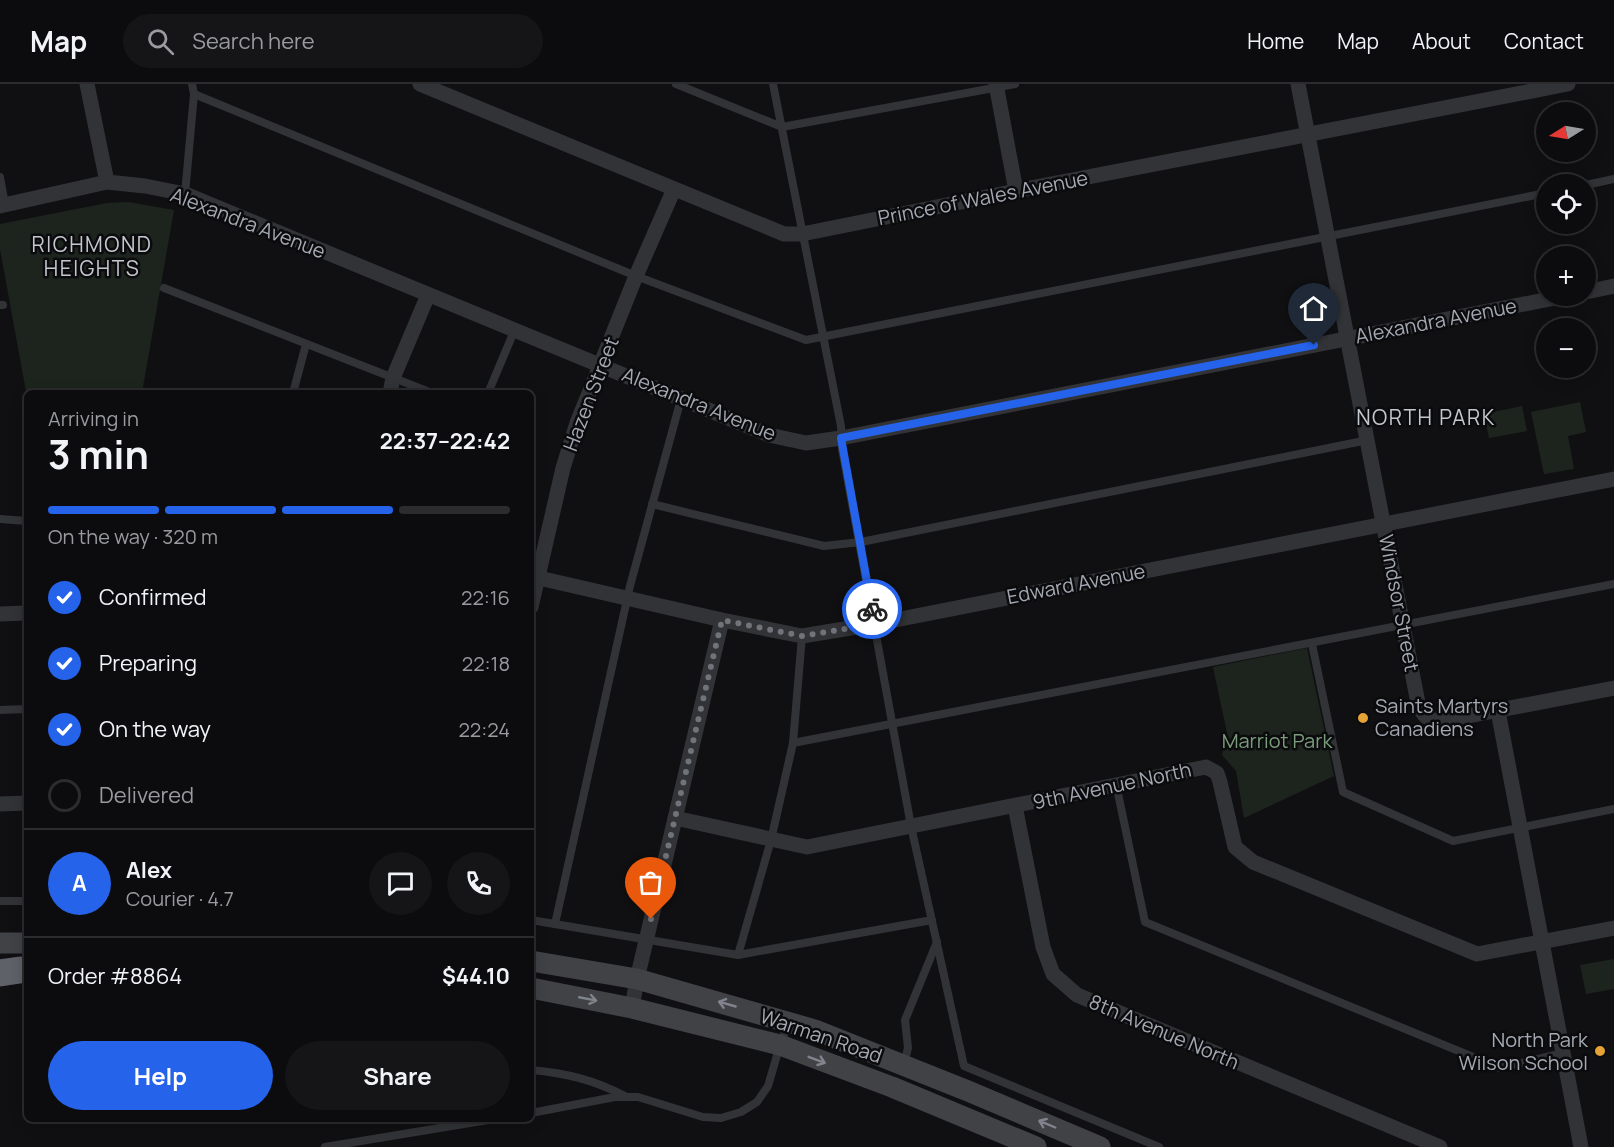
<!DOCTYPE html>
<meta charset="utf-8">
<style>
body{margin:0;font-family:Manrope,sans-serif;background:#151517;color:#f1f3f6;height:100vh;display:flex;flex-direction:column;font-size:22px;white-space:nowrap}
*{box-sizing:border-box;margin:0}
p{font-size:20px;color:#9a9b9e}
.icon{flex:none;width:33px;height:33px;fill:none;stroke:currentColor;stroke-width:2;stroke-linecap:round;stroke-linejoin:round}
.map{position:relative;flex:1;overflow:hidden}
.side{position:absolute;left:24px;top:306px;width:510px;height:732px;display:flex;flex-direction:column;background:#0c0c0e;border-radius:9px;box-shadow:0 3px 15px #0003,0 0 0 2px #2c2c2e}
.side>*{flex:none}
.needle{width:39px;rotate:259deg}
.tools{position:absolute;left:1536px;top:18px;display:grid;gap:12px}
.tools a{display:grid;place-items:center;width:60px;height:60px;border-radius:50%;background:#0c0c0e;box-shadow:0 3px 15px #0003,0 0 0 2px #2c2c2e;font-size:30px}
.pin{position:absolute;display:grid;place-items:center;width:51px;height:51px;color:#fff;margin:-62px -26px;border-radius:50% 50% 50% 0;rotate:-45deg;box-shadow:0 0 6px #0007}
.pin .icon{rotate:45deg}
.courier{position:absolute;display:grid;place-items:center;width:60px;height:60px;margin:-30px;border:4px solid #2563eb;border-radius:50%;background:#fff;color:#222;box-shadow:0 2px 8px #0007}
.head em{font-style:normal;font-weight:700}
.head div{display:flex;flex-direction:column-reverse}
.head{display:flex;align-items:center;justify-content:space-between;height:102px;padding:0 24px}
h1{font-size:39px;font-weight:700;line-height:45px}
.bar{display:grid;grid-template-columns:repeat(4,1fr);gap:9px 6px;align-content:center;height:72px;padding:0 24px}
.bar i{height:8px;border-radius:4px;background:#2c2c2e}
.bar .on{background:#2563eb}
.bar p{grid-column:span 4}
.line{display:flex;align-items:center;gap:15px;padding:0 24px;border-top:2px solid #2c2c2e}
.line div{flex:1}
.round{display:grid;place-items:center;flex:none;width:63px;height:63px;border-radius:32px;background:#151517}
ol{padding:0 24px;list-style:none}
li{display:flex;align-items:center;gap:18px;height:66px}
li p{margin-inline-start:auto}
li .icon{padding:6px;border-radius:50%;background:#2563eb;color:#fff;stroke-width:4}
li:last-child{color:#9a9b9e}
li i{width:33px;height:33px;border:3px solid #2c2c2e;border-radius:50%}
.button{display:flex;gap:12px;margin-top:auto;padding:12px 24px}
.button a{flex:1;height:69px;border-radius:36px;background:#2563eb;color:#fff;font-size:24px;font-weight:700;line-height:69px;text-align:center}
.button a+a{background:#151517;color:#f1f3f6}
header{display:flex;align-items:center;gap:36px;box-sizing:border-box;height:84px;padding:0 30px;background:#0c0c0e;border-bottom:2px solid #2c2c2e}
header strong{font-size:28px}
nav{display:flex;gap:33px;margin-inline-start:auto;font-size:21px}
.search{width:420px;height:54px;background:#151517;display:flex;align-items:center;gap:15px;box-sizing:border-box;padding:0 21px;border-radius:33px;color:#9a9b9e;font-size:22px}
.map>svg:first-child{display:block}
</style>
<header>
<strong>Map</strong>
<div class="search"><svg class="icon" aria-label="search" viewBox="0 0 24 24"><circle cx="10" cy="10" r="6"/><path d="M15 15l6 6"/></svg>Search here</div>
<nav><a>Home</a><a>Map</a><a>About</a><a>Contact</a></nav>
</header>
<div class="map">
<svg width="1614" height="1063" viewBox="0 0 1614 1063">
<rect width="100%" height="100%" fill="#101012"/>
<g fill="#1d241e">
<polygon points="128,118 174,126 142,309 27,309 27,313 0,165 0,140 107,119"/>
<polygon points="1580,318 1586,348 1568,352 1574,385 1544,390 1531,328"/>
<polygon points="1522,322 1527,347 1489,354 1484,330"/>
<polygon points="1307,564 1334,692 1244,734 1236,687 1222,671 1227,649 1213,583"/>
<polygon points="1614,875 1614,905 1586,910 1580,881"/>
</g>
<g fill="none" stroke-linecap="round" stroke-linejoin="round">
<g stroke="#323336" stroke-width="8">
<polyline points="676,0 782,43 1015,0"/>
<polyline points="773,0 841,342 842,365 911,742 964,982 1159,1063"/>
<polyline points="194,10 636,192 806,256 1546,109"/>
<polyline points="0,93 5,121"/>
<polyline points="1586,101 1614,95"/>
<polyline points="185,110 194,10 192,0"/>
<polyline points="164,204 432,309"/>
<polyline points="0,221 3,221"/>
<polyline points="293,309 306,260"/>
<polyline points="488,309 515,245"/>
<polyline points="652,420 824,462 861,458 1368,356"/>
<polyline points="0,435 27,437"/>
<polyline points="1312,560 1343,708 1453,757 1614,725"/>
<polyline points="0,626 27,625"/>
<polyline points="793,659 1614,500"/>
<polyline points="1116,700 1145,838 1500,984 1563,969"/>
<polyline points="0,817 27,817"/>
<polyline points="531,836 738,871 932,836"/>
<polyline points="555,840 630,502 681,315"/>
<polyline points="738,871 771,756 793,659 802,552"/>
<polyline points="904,980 908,964 905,936 937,858"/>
<path d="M531,986C566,989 594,996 625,1012"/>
<polyline points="531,1029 615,1013 638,1013 703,1033 721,1034 741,1028 757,1018 768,1002 780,961 788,940"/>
<polyline points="325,1063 494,1035"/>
</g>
<g stroke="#323336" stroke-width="15">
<polyline points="87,0 107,98"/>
<polyline points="420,0 784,150 802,150 1016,107 1568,0"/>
<polyline points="996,0 1016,107"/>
<path d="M1298,0L1418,619C1423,632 1427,637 1442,637L1614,604"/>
<polyline points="0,122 107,98 145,102 185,110 769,351 806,359 841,354 1565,212"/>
<polyline points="1586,208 1614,202"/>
<polyline points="390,309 393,294 428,211"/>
<polyline points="539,494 722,536 802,552 875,540 1614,395"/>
<polyline points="531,523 563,384 577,339 636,192 674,105"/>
<polyline points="0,530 27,529"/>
<polyline points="1498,627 1581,1063"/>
<polyline points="0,720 27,719"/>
<polyline points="1015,722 1043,863 1053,890 1077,911 1440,1063"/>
<polyline points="675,734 807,763 1206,683 1217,689 1220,698 1235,763 1253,778 1477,870 1614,844"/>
<polyline points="632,924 637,895 722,536"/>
</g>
<g stroke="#404246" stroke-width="21">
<polyline points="0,859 27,859"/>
<polyline points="531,877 637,895 815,946 968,1007 1100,1063"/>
<polyline points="531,904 632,924 780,961 892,1003 1036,1063"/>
</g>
<polyline stroke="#5e6167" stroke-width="27" points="0,889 20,886"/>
</g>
<defs><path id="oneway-shaft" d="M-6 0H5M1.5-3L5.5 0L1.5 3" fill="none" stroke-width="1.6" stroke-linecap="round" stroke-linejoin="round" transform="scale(1.5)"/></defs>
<g stroke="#80848c">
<use href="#oneway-shaft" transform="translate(588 915) rotate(11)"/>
<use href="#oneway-shaft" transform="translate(727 920) rotate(-164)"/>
<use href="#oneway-shaft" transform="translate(817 976) rotate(21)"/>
<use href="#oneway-shaft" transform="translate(1047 1040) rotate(-157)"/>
</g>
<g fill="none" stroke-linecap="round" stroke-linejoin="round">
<polyline stroke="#70737a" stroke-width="6" stroke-dasharray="0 10.8" points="651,835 722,536 802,552 875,540 872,525"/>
<polyline stroke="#2563eb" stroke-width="8" points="872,525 841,354 1314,261"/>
</g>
<g fill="#e5a235" stroke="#0b0b0d" stroke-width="2">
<circle cx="1363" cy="634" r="6"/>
<circle cx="1600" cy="967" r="6"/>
</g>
<g text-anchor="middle" stroke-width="5" stroke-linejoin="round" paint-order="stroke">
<g font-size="20" fill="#a3a8b2" stroke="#0b0b0d">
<text transform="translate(983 114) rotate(-11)" y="7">Prince of Wales Avenue</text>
<text transform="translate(248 139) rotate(21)" y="7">Alexandra Avenue</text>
<text transform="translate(1436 237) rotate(-11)" y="7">Alexandra Avenue</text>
<text transform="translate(591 310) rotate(-69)" y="7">Hazen Street</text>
<text transform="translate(699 320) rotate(22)" y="7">Alexandra Avenue</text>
<text transform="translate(1076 500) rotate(-11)" y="7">Edward Avenue</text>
<text transform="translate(1399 519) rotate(79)" y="7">Windsor Street</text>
<text transform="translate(1112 702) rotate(-12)" y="7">9th Avenue North</text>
<text transform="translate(1164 948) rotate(23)" y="7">8th Avenue North</text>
<text transform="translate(821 952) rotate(19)" y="7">Warman Road</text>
</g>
<g font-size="20" fill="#a3a8b2" stroke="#0b0b0d" text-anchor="start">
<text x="1375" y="629">Saints Martyrs<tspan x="1375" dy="23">Canadiens</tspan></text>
<text x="1588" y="963" text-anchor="end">North Park<tspan x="1588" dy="23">Wilson School</tspan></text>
</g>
<g font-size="20" fill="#7a9c7b" stroke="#0b0b0d">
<text x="1277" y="664">Marriot Park</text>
</g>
<g font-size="21" letter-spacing="1.5" fill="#c3c7ce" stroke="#0b0b0d">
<text x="92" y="168">RICHMOND<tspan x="92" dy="24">HEIGHTS</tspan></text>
<text x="1426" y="341">NORTH PARK</text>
</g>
</g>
</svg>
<div class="tools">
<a><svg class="needle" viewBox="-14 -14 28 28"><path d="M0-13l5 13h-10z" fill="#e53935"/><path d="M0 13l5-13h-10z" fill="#9a9b9e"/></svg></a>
<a><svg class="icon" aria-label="locate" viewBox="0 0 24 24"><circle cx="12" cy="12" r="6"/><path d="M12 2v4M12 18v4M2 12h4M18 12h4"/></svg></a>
<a>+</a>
<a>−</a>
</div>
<div class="pin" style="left:651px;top:835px;background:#ea580c"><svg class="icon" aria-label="bag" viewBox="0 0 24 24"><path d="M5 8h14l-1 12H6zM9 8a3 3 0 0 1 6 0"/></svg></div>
<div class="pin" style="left:1314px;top:261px;background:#1f2937"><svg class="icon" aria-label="home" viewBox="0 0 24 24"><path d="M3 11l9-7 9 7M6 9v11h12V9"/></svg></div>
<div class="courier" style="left:872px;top:525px"><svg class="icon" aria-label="bike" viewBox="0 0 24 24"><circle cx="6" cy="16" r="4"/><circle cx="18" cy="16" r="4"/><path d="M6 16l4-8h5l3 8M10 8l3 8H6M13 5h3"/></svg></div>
<section class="side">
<div class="head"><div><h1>3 min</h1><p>Arriving in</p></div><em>22:37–22:42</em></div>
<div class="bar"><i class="on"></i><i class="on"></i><i class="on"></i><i></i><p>On the way · 320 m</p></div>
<ol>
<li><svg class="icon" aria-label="check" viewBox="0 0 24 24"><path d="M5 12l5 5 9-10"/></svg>Confirmed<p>22:16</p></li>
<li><svg class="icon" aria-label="check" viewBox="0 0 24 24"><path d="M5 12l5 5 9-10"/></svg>Preparing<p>22:18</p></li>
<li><svg class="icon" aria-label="check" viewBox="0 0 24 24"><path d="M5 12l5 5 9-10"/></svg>On the way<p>22:24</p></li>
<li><i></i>Delivered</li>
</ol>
<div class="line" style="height:108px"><b class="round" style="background:#2563eb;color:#fff">A</b><div><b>Alex</b><p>Courier · 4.7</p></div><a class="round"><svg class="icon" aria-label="chat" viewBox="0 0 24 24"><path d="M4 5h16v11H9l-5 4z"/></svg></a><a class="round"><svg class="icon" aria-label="phone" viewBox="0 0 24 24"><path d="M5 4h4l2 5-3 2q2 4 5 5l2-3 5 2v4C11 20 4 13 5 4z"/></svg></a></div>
<div class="line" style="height:78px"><div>Order #8864</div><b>$44.10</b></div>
<div class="button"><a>Help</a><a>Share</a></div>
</section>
</div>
